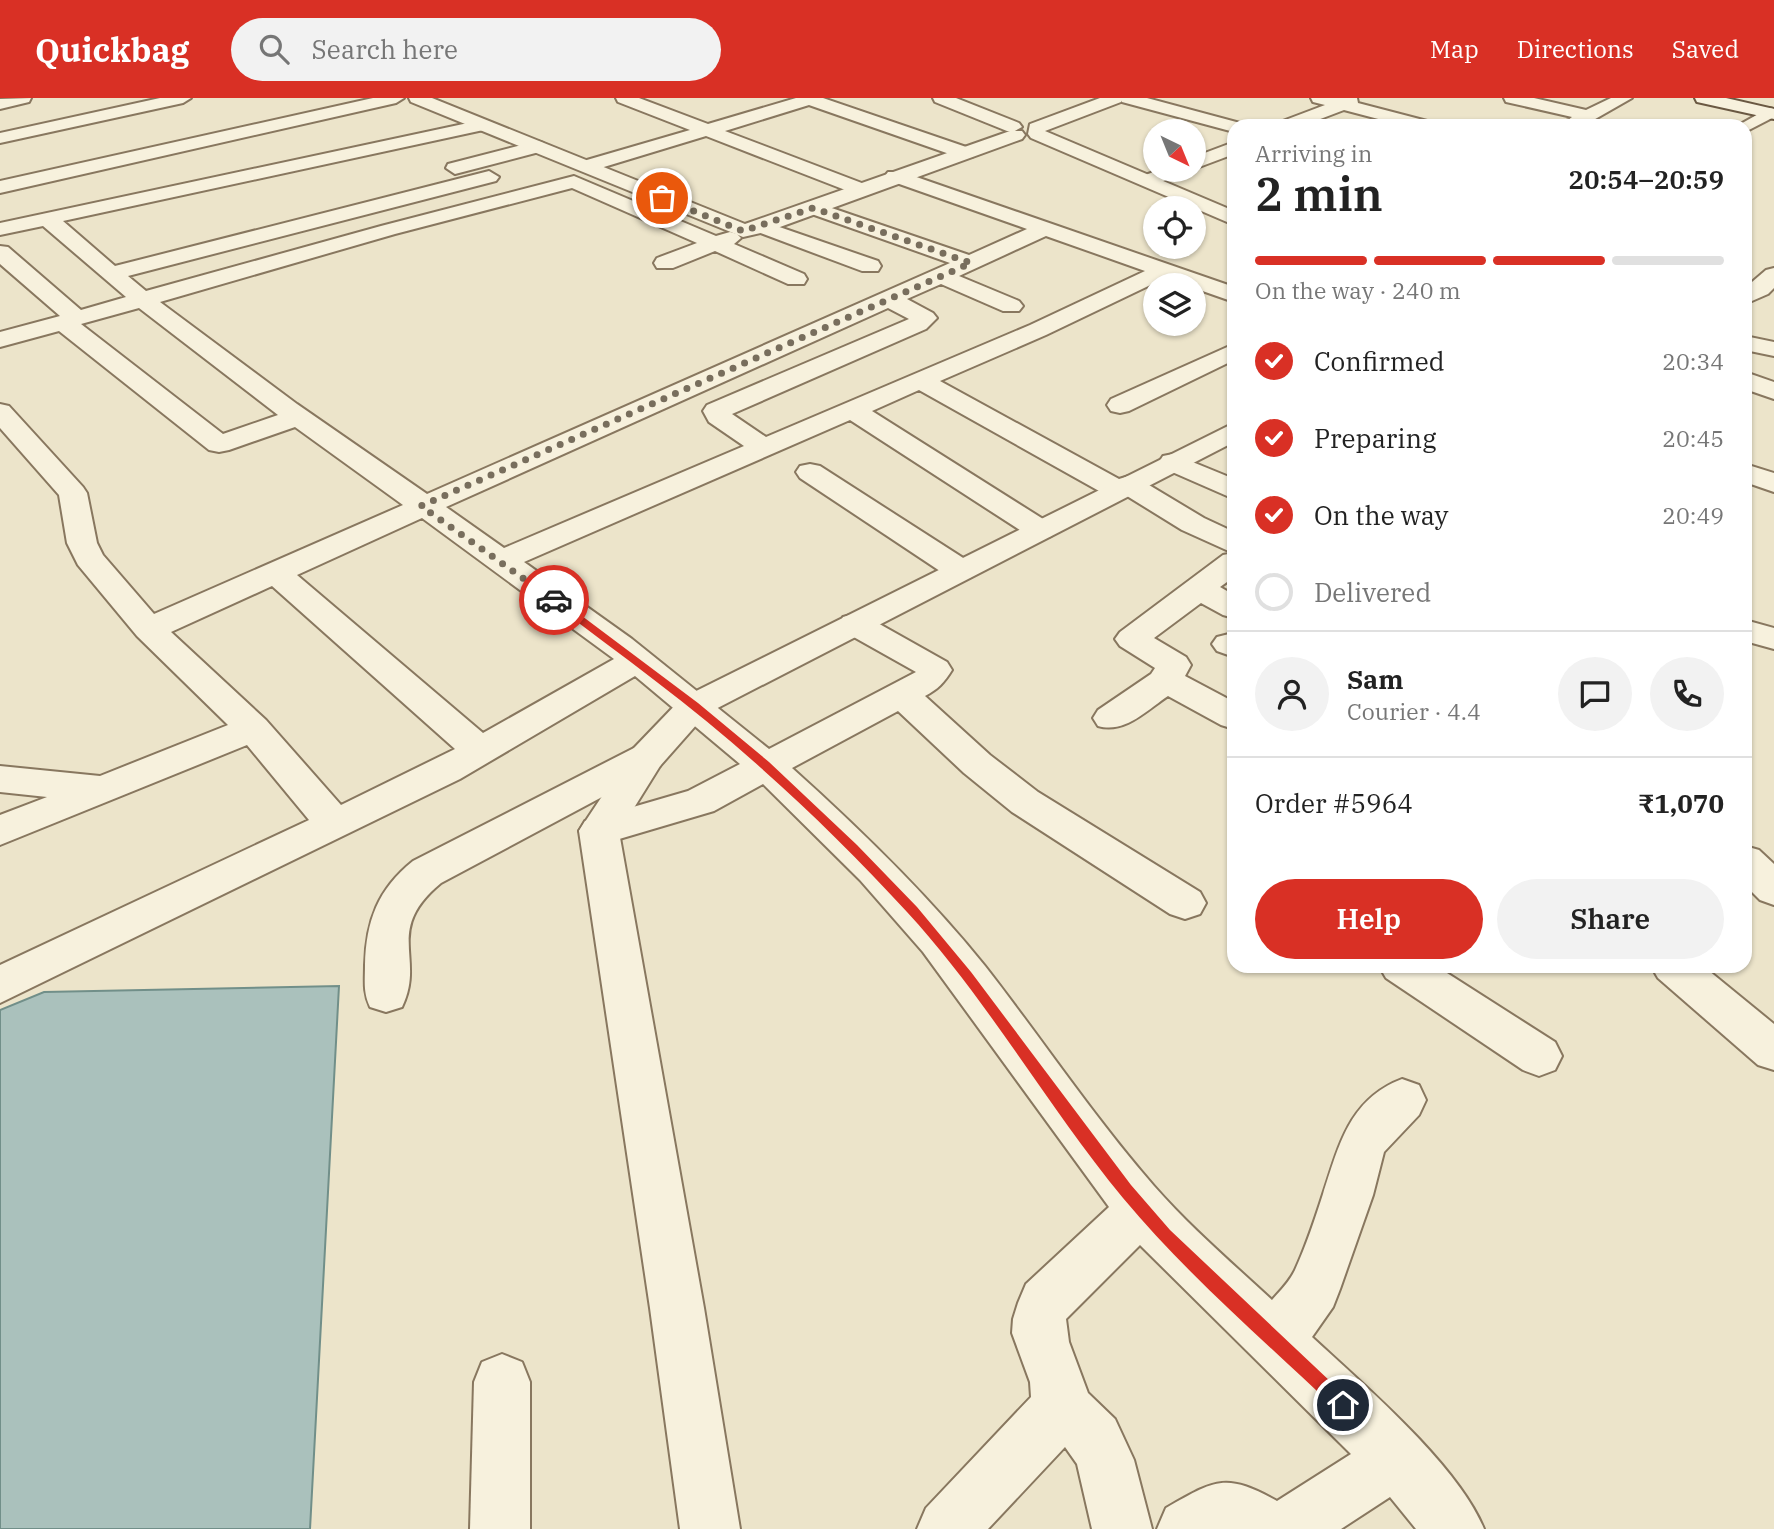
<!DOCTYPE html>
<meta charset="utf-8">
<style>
body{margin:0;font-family:"IBM Plex Serif",serif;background:#f2f2f2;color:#222;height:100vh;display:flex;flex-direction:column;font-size:26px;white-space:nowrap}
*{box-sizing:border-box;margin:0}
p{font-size:23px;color:#767676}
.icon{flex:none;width:38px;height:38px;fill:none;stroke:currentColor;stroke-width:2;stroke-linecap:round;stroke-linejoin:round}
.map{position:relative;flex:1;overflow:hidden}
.side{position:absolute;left:1227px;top:21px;width:525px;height:854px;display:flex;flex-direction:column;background:#fff;border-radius:21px;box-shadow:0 2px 5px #0004}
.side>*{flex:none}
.needle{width:46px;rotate:137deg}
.controls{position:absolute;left:1143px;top:21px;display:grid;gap:14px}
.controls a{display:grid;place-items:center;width:63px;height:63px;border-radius:50%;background:#fff;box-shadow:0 2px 5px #0004;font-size:35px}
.pin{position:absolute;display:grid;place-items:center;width:60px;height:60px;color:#fff;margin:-30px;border:4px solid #fff;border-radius:50%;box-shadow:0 2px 7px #0007}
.courier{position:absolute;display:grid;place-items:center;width:70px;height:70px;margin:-35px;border:5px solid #d93025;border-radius:50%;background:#fff;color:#222;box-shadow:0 2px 9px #0007}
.head em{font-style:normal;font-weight:600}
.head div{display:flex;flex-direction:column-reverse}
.head{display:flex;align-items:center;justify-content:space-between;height:119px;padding:0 28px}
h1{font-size:46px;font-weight:600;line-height:52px}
.bar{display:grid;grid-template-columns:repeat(4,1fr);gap:10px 7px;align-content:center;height:84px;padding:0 28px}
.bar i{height:9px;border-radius:5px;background:#e0e0e0}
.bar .current{background:#d93025}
.bar p{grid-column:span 4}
.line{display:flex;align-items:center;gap:18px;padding:0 28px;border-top:2px solid #e0e0e0}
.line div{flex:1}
.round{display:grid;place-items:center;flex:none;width:74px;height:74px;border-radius:37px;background:#f2f2f2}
ol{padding:0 28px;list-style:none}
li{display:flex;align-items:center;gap:21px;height:77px}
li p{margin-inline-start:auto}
li .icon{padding:7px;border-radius:50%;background:#d93025;color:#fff;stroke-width:4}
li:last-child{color:#767676}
li i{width:38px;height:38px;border:4px solid #e0e0e0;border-radius:50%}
.action{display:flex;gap:14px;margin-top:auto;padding:14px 28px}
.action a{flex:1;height:80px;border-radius:42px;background:#d93025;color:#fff;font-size:28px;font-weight:600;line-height:80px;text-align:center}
.action a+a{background:#f2f2f2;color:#222}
header{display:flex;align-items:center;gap:42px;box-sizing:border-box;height:98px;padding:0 35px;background:#d93025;color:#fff}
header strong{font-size:33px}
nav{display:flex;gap:38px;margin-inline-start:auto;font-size:24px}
.search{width:490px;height:63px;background:#f2f2f2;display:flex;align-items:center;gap:18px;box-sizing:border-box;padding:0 24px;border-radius:38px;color:#767676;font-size:26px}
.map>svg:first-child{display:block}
</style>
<header>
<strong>Quickbag</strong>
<div class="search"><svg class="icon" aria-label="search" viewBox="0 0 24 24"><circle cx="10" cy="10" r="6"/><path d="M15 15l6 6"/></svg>Search here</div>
<nav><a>Map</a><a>Directions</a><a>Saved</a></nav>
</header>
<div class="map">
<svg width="1774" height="1431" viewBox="0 0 1774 1431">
<rect width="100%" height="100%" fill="#ece4ca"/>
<polygon fill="#aac1bc" stroke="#718f89" stroke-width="2" points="339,888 310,1431 0,1431 0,912 44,894"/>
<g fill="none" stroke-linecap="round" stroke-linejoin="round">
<defs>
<g id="minor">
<polygon points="31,0 29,4 0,11 0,1"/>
<polygon points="160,0 191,0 183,5 0,45 0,35"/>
<polygon points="373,0 404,0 396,5 0,95 0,83"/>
<polygon points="616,0 639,0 708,26 796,0 823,0 972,51 974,55 972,59 958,59 809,7 725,33 867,87 870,91 867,95 853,95 706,38 594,72 580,72 578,68 580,64 690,32 618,4"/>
<polygon points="933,0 956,0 1019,25 1022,29 1013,34 1007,33 935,4"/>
<polygon points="1120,0 1147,0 1240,25 1242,28 1234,28 1234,34 1122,4"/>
<polygon points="1311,0 1357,0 1358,5 1431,24 1434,28 1405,28 1344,12 1302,28 1277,28 1280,24 1325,7 1313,4"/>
<polygon points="1504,0 1534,0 1586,12 1611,0 1632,0 1583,28 1560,28 1572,19 1506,4"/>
<polygon points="1769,10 1774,11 1774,19 1745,34 1745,28 1737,28"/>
<path d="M482,22L491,27L488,31L63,123L115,168L489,73L499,79L496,83L128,178L146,193L381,128L574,78L716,138L730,134L737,136L741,140L734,146L804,176L807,181L804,186H788L715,153L673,170H657L654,165L657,160L697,145L572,90L395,136L160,204L297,306L427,396L950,165L806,114L803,110L806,106H820L969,157L1027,131L888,82L885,78L888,74H902L1234,189V204L1194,190V187L1165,180L1046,237L940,283L1119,381L1129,378L1139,381L1204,420L1234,434V479L1220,489L1234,497V520L1223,517L1201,505L1154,540L1186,559L1191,567L1185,578L1234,604V631L1221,627L1168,598C1147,612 1125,636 1098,628L1093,620L1098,612L1151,576L1155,570L1120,548L1115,541L1120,534L1223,457L1233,455L1182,432L1127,398L1118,401L1108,398L919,292L872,313L1051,426L1055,432L1051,438L1040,441L1029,438L850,322L524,464L632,541L769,651L916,574L843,533L839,526L843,519L855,516L867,519L947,564L952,572C944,585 938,591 925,598L990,657L1038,694L1200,794L1206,805L1200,816L1185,821L1170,816L1012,714L964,675L898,613L792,670C861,732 927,796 985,868C1042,941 1093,1018 1154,1088C1190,1129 1232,1165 1272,1202C1280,1193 1290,1183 1295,1172C1306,1148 1315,1121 1323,1096C1339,1048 1349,1001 1402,981L1419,987L1426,1002L1419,1017L1384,1054L1373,1097L1340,1191L1333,1209L1312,1239C1364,1287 1458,1367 1484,1431H1416L1390,1399L1341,1431H1157L1166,1410C1215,1382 1225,1374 1277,1403L1351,1356L1140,1147L1066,1221L1069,1244L1088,1295L1115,1321L1134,1362L1152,1431H1092L1077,1366L1065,1349L988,1431H917L926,1410L1031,1299L1030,1284L1012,1235L1013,1221L1018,1205L1026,1186L1109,1109L923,854L860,782L763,686L714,713L599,747L585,743L579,733L585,723L688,693L740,666L635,578L460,681L0,905V867L309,722L247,647L0,747V717L47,699L0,694V668L100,678L228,627L137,538L78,467L67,445L59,397L0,330V306L9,308L83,389L87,395L97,445L103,457L154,516L403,407L295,329L229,352L219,354L209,352L59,233L0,249V234L60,218L0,166V148L8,149L81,212L126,199L43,128L0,137V125ZM1046,138L1145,173L1030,227L766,339L732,316L926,231L937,220L933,215L907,201L941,186L1003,213H1019L1023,208L1019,203L959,178ZM139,210L278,317L223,336L81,226ZM888,210L909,221L707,307L703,313L709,324L744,348L504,450L446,409ZM422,420L614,561L483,635L297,477ZM272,488L455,651L341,707L266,622L171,534Z"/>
<polygon points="537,43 543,45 546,49 543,53 455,76 446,70 448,66"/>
<polygon points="1234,44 1234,56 1194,71 1194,59"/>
<polygon points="1159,72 1186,72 1183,76 1147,89 1137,83 1140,79"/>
<polygon points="762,123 878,163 881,168 878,173 862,173 755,133 752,129 755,125"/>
<polygon points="1774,170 1774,190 1768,196 1745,206 1745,190 1766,172"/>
<polygon points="1745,238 1774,244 1774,258 1745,252"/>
<polygon points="1234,246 1234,262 1129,313 1120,315 1111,313 1107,307 1111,301"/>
<polygon points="1745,274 1774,284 1774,301 1745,291"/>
<polygon points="1173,356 1234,381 1234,401 1163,370 1159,364 1163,358"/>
<polygon points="810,366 820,368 971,465 976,472 971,479 960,481 949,479 800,380 796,374 800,368"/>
<polygon points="1745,522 1774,530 1774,551 1745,543"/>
<polygon points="1229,536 1234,537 1234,559 1217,553 1212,546 1217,539"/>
<path d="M647,646L660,650L665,659L660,668L441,785C383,833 426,860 402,909L386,914L370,909C363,894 365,883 365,867C366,823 378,791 413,763L634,650Z"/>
<polygon points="1745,748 1759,752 1774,766 1774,807 1760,802 1745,787"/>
<polygon points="1379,868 1436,868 1555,944 1562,958 1555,972 1539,978 1523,972 1386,880"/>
<polygon points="1651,868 1703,868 1774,926 1774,972 1758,967 1658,880"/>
<polygon points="502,1256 522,1264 530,1284 530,1431 470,1431 474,1284 482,1264"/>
</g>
<g id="tertiary">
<polygon points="409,0 432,0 745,126 1010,33 1022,33 1025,37 1022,41 769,133 743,139 411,4"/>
<polygon points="1100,0 1123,0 1121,4 1045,33 1234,113 1234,127 1031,40 1028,36 1030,26"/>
<polygon points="1234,325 1234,344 706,616 660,668 619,734 704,1210 740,1431 680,1431 650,1210 579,733 634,650 682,600"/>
<polygon points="1745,366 1774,375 1774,394 1745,384"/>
</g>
<polygon id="secondary" points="1695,0 1726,0 1774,11 1774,21 1697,4"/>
</defs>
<use href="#minor" stroke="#88775f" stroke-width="4"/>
<use href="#tertiary" stroke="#88775f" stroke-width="4"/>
<use href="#secondary" stroke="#6a5842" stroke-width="4"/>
<use href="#minor" fill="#f7f1dd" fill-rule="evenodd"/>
<use href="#tertiary" fill="#f7f1dd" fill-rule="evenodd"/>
<use href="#secondary" fill="#f7f1dd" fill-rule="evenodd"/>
</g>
<path fill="#d93025" d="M551,500H558L698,605L769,664L857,747L917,809L971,874L1131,1087L1170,1132L1349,1301L1351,1307L1349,1312L1343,1315L1337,1312C1265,1243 1187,1177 1123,1100C1047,1008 988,902 907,814C861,764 812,715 761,670C695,610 622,558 551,504Z"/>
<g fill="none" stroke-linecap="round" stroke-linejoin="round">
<polyline stroke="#786e5d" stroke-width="7" stroke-dasharray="0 12.6" points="554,502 421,408 971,165 813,110 743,133 662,100"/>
</g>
</svg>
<div class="controls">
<a><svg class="needle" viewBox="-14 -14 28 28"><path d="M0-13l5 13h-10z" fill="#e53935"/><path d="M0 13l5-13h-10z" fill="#767676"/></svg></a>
<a><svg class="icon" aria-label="locate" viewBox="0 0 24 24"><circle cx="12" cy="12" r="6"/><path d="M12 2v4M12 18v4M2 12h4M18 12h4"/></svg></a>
<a><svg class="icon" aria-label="layers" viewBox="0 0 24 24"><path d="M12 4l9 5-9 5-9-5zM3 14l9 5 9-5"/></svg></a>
</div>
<div class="pin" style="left:662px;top:100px;background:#ea580c"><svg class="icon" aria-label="bag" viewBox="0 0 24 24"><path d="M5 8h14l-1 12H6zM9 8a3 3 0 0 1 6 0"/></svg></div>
<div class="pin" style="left:1343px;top:1307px;background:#1f2937"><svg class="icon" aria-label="home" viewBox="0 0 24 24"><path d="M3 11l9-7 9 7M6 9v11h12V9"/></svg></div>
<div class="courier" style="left:554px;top:502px"><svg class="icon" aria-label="car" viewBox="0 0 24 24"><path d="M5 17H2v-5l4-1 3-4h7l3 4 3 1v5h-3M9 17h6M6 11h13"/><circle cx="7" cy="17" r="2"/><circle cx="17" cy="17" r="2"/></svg></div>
<section class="side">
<div class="head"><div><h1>2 min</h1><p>Arriving in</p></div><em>20:54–20:59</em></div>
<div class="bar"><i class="current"></i><i class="current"></i><i class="current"></i><i></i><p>On the way · 240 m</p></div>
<ol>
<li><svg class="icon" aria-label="check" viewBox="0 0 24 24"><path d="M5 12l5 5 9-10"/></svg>Confirmed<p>20:34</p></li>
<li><svg class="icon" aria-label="check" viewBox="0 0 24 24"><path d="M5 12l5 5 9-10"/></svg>Preparing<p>20:45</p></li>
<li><svg class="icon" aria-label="check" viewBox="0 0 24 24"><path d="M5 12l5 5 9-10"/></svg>On the way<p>20:49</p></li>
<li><i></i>Delivered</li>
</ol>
<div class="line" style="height:126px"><a class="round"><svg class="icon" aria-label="person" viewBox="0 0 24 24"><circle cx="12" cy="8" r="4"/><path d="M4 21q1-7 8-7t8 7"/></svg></a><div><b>Sam</b><p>Courier · 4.4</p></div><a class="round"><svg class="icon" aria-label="chat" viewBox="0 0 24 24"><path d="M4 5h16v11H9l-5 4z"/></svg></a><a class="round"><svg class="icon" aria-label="phone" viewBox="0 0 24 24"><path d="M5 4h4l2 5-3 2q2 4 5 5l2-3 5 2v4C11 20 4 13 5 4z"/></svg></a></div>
<div class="line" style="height:91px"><div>Order #5964</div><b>₹1,070</b></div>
<div class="action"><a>Help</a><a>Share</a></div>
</section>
</div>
